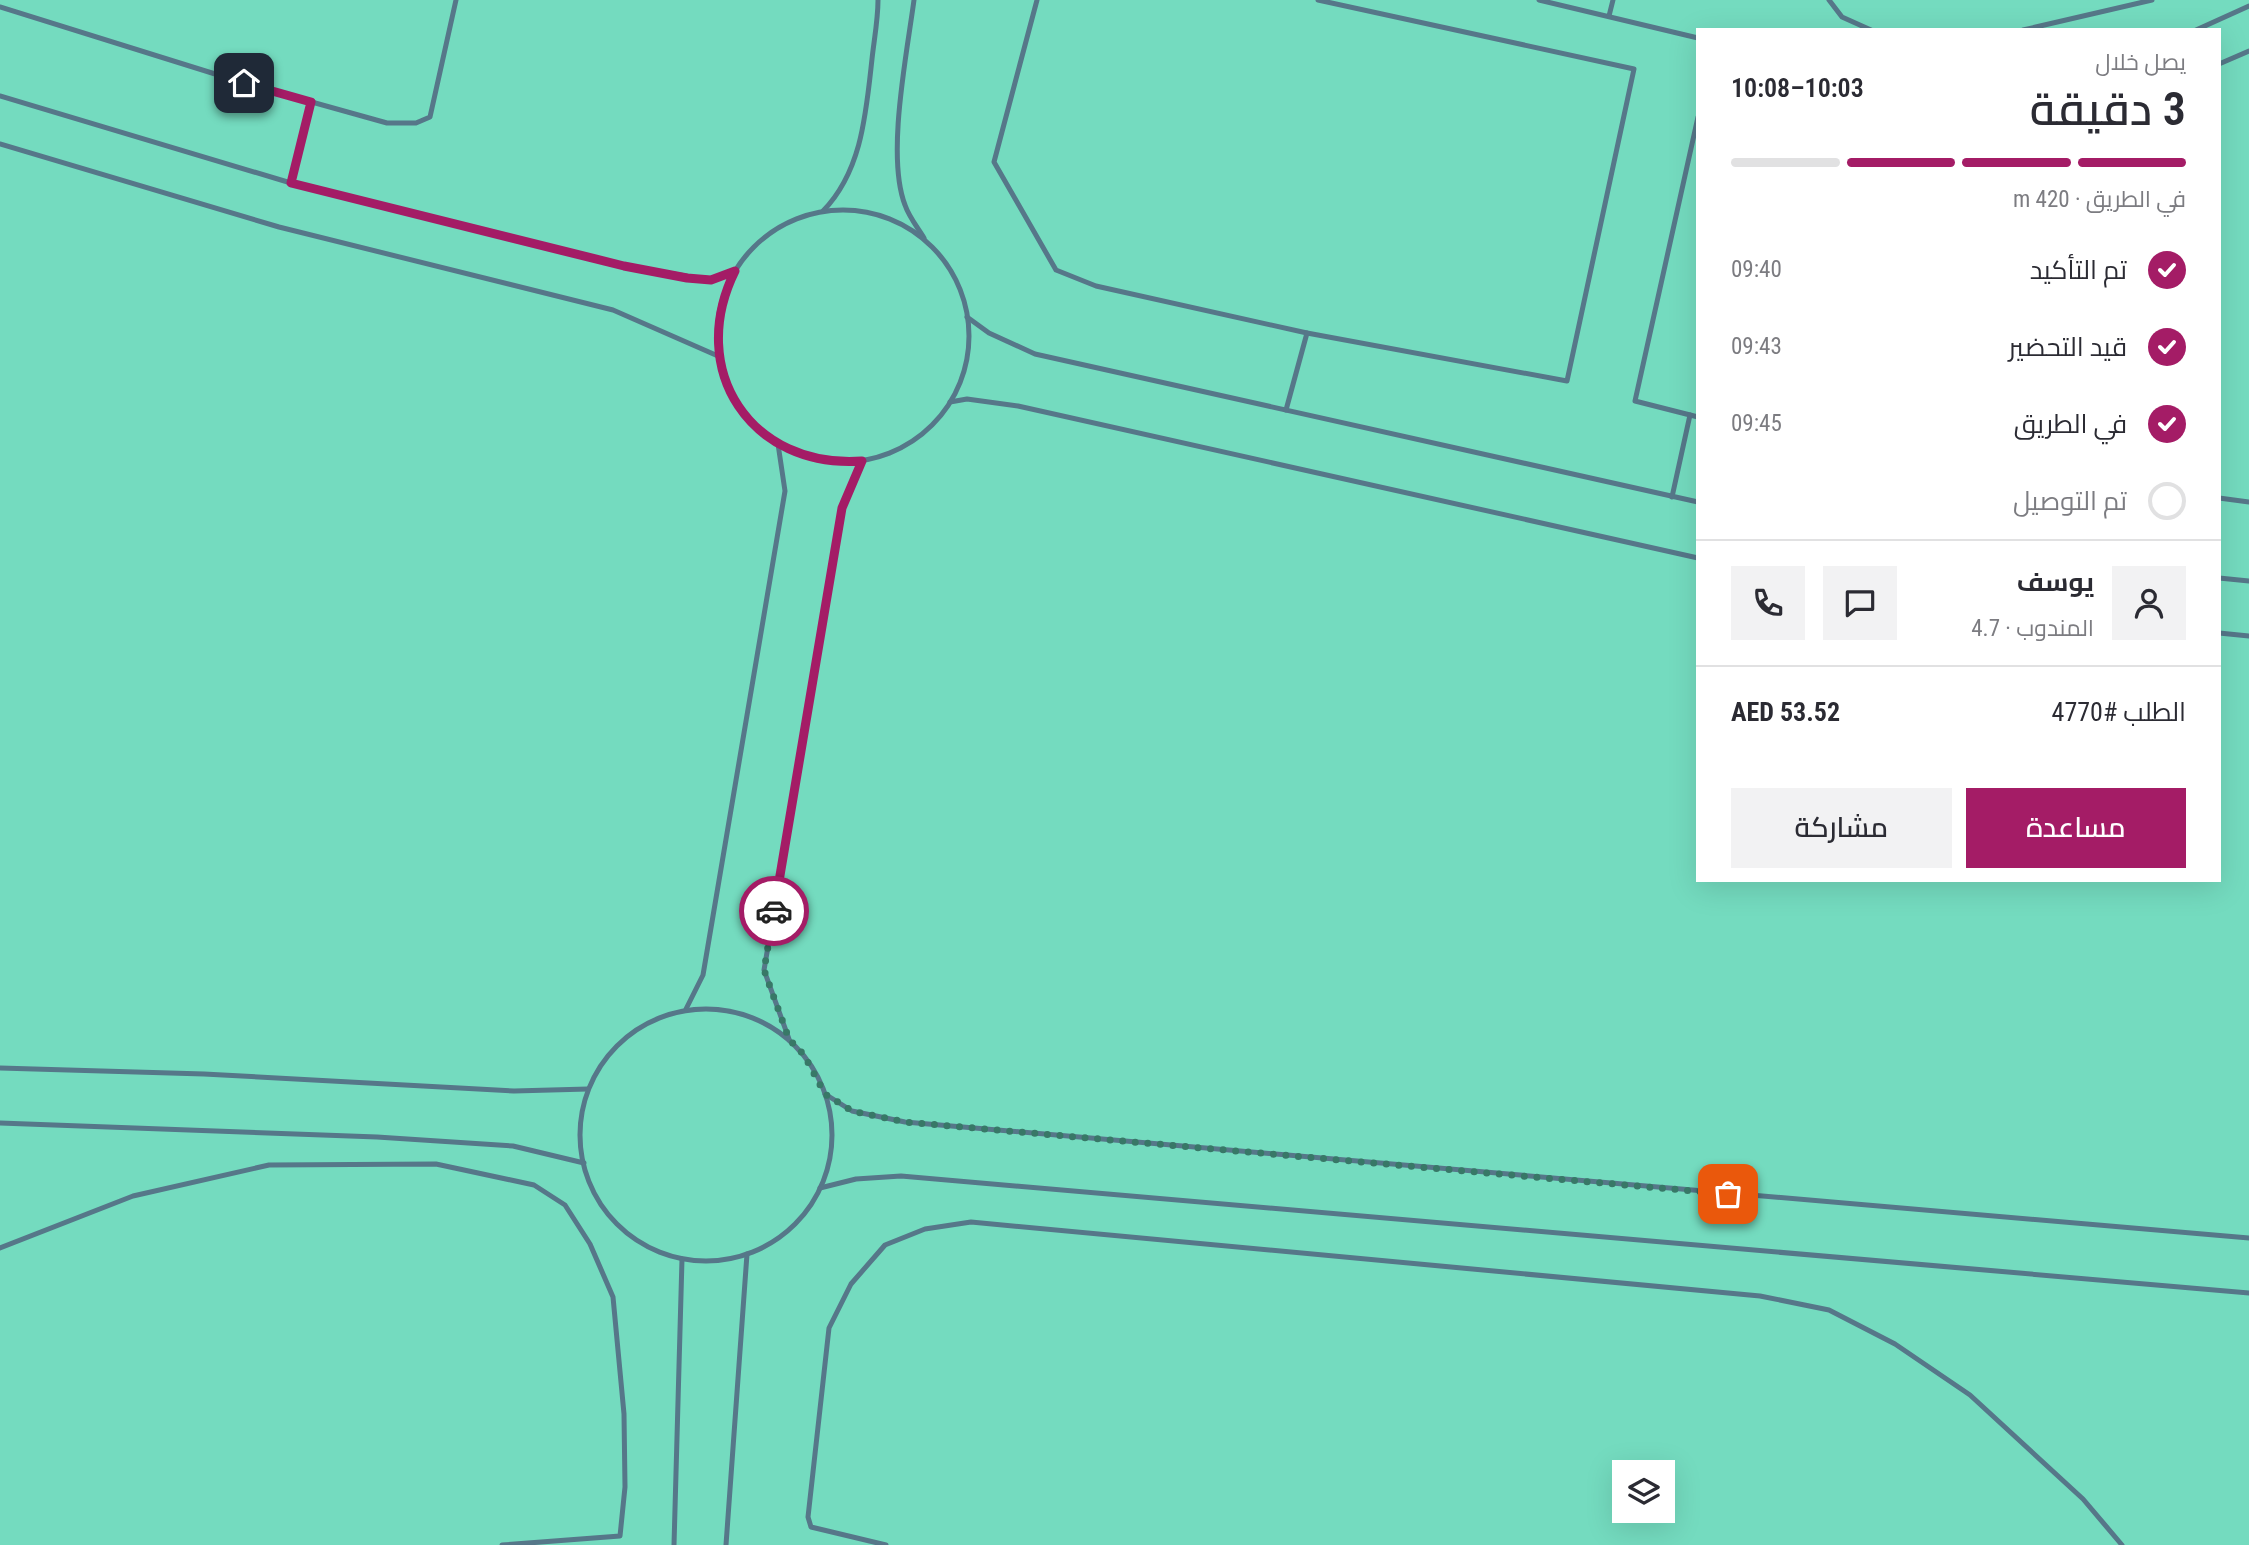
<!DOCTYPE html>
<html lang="ar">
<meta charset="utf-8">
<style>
body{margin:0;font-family:"Roboto Condensed",Cairo,sans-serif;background:#f2f2f3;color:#2b2b33;direction:rtl;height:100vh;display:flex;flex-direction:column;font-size:26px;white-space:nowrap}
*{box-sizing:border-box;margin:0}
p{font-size:23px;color:#7c7c81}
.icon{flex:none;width:38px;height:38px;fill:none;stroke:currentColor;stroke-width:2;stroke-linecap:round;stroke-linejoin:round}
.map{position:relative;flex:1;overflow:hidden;direction:ltr}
.sheet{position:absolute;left:1696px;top:28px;width:525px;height:854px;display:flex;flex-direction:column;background:#fff;border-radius:0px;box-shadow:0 7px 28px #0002;direction:rtl}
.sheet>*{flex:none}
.tools{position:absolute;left:1612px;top:1460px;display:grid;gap:14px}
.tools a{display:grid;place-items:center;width:63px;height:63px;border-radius:0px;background:#fff;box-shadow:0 7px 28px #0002;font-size:35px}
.pin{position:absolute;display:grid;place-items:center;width:60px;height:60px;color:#fff;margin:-30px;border-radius:14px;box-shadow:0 4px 10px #0006}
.courier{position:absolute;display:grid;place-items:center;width:70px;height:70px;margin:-35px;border:5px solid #a41c66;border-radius:50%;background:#fff;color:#222;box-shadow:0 2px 9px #0007}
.head em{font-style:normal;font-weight:600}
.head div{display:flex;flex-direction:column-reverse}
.head{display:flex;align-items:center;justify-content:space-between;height:119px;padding:0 35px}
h1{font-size:46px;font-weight:600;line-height:52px}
.bar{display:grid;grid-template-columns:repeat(4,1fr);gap:10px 7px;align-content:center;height:84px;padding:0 35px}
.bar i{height:9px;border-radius:5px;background:#e1e1e2}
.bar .active{background:#a41c66}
.bar p{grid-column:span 4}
.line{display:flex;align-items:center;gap:18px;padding:0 35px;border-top:2px solid #e1e1e2}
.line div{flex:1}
.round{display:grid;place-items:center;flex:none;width:74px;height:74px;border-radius:0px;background:#f2f2f3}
ol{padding:0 35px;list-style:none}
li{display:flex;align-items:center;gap:21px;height:77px}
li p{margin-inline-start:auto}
li .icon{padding:7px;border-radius:50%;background:#a41c66;color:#fff;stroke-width:4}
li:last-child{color:#7c7c81}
li i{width:38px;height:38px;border:4px solid #e1e1e2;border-radius:50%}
.action{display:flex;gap:14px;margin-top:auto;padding:14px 35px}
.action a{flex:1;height:80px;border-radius:0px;background:#a41c66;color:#fff;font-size:28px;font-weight:600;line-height:80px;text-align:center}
.action a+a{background:#f2f2f3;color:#2b2b33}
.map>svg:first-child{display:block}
</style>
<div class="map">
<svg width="2249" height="1545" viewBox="0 0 2249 1545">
<rect width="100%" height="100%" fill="#74dbbf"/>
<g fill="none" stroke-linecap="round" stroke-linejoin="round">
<g stroke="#567789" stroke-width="5">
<path d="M914,0C907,53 886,156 905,205C909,217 918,228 924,238"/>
<polyline points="1037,0 994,162 1056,270 1096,286 1307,333 1567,381 1634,69 1318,0"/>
<polyline points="1539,0 1698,38"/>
<polyline points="1829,0 1842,17 1871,30"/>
<polyline points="0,7 244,83 387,123 416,123 430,117 456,0"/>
<polyline points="1609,16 1613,0"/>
<polyline points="2023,30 2152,0"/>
<polyline points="2196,30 2249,6"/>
<polyline points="2219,64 2249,51"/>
<polyline points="0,96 291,183 624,266 711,280 735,271"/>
<polyline points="1698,117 1635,401 1698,417"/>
<polyline points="0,144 279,227 613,310 718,356"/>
<polyline points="291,183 311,102"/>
<circle cx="843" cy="336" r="126"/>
<path d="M823,211C862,171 866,113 872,59C874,40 878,20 878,0"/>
<polyline points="967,317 989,333 1035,354 1698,502"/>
<polyline points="950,402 967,399 1018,406 1698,558"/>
<polyline points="1286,410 1307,333"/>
<polyline points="1672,497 1690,415"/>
<polyline points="2219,498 2249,502"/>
<polyline points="2219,578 2249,581"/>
<polyline points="2219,633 2249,636"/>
<polyline points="686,1009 703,975 785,491 778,444"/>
<circle cx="706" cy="1135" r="126"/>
<polyline points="789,1039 764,970 843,508 862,461"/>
<polyline points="0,1068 204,1074 514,1091 588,1089"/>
<polyline points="825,1094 852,1111 905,1122 2249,1238"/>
<polyline points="0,1123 377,1137 513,1146 584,1163"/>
<polyline points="820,1188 856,1179 901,1176 2249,1293"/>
<polyline points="0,1248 133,1196 269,1165 436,1164 534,1185 565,1205 590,1244 613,1297 624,1414 625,1487 620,1536 502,1545"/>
<polyline points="674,1545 682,1259"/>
<polyline points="726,1545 747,1254"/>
<polyline points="886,1545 811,1527 808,1517 829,1328 851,1284 885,1245 925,1229 971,1222 1760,1296 1829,1310 1895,1344 1970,1395 2083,1499 2122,1545"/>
</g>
</g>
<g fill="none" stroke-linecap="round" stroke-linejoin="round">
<polyline stroke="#387867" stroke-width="7" stroke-dasharray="0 12.6" points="774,911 764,970 789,1039 804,1055 825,1094 852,1111 905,1122 1728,1194"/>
<path stroke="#a41c66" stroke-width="9" d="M244,83L311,102L291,183L624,266L687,278L711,280L735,271C686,370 751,469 862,461L842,508L774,911"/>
</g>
</svg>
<div class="tools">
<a><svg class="icon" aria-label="layers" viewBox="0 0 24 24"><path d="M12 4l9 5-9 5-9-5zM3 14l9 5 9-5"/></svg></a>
</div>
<div class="pin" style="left:1728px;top:1194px;background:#ea580c"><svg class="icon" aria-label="bag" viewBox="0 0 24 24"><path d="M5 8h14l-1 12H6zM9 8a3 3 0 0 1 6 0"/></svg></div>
<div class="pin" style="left:244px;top:83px;background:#1f2937"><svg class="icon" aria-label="home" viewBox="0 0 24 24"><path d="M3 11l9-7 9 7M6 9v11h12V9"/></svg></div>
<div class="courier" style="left:774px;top:911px"><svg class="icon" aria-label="car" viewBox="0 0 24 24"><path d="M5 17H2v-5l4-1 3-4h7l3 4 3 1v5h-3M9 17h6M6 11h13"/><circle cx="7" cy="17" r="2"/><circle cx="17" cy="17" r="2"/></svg></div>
<section class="sheet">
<div class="head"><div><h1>3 دقيقة</h1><p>يصل خلال</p></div><em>10:03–10:08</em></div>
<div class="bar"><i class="active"></i><i class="active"></i><i class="active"></i><i></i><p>في الطريق · 420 m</p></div>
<ol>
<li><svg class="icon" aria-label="check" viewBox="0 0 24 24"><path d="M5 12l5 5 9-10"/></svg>تم التأكيد<p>09:40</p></li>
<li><svg class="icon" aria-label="check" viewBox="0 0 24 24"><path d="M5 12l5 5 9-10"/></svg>قيد التحضير<p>09:43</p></li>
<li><svg class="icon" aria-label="check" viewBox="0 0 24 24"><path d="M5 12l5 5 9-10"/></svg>في الطريق<p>09:45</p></li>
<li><i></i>تم التوصيل</li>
</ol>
<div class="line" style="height:126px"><a class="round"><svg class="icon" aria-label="person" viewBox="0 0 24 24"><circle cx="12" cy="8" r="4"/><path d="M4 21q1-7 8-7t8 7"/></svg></a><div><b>يوسف</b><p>المندوب · 4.7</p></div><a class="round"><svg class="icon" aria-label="chat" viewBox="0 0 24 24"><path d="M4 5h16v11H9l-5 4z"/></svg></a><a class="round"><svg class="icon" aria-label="phone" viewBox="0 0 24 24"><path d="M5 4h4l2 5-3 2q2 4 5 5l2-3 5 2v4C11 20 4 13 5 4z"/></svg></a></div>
<div class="line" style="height:91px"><div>الطلب #4770</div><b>AED 53.52</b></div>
<div class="action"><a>مساعدة</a><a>مشاركة</a></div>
</section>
</div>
